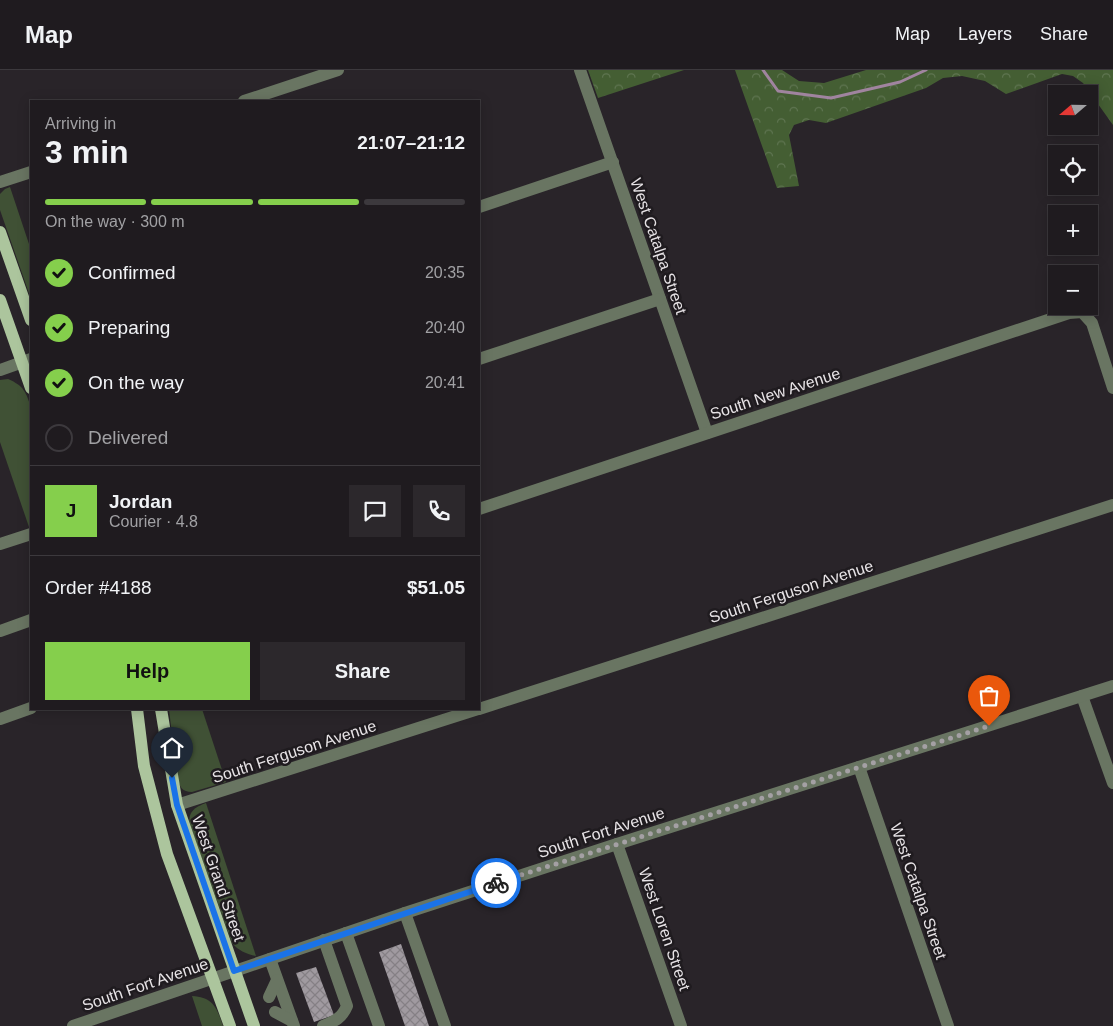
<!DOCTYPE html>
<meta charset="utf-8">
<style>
body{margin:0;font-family:Helvetica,sans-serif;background:#2c282c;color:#f1f3f6;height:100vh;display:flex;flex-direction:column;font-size:19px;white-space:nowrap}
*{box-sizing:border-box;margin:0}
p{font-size:16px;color:#a1a1a4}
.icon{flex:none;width:28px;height:28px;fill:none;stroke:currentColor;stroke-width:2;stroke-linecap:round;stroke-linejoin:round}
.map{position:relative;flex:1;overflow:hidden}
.panel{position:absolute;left:30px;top:30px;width:450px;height:610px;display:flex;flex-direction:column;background:#1f1b1f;border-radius:0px;box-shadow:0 2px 12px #0003,0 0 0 1px #3c393d}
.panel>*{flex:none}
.needle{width:32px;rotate:250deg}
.buttons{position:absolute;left:1048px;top:15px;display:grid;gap:10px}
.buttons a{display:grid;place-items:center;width:50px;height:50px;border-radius:0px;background:#1f1b1f;box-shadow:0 2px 12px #0003,0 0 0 1px #3c393d;font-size:25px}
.pin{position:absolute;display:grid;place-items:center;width:42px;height:42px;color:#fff;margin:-51px -21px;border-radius:50% 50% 50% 0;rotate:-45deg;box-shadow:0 0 5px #0007}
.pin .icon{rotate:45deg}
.courier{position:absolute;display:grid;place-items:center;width:50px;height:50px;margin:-25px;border:4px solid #1a73e8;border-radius:50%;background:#fff;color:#222;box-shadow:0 1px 6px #0007}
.headline em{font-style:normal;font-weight:600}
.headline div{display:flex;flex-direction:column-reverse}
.headline{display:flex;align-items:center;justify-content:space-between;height:85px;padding:0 15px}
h1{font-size:32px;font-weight:600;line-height:38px}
.bar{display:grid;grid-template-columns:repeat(4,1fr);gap:8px 5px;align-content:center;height:60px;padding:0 15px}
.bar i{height:6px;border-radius:4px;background:#3c393d}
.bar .on{background:#85cf4c}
.bar p{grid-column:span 4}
.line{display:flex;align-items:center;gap:12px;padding:0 15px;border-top:1px solid #3c393d}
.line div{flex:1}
.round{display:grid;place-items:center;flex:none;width:52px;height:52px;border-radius:0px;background:#2c282c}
ol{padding:0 15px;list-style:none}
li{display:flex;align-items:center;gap:15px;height:55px}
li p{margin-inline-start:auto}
li .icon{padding:5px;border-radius:50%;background:#85cf4c;color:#111;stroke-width:4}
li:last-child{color:#a1a1a4}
li i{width:28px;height:28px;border:2px solid #3c393d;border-radius:50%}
.action{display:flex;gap:10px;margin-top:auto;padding:10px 15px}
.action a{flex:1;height:58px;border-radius:0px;background:#85cf4c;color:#111;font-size:20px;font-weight:600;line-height:58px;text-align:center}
.action a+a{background:#2c282c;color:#f1f3f6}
header{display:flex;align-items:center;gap:30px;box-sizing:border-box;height:70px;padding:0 25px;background:#1f1b1f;border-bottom:1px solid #3c393d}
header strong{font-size:24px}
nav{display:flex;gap:28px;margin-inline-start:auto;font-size:18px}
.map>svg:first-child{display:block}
</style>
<header>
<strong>Map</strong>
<nav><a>Map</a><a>Layers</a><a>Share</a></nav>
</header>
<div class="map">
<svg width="1113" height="956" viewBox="0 0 1113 956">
<defs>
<pattern id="forest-crowns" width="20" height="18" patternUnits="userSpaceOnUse" patternTransform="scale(1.25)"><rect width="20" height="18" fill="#445e33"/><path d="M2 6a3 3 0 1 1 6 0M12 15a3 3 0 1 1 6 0" fill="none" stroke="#5f7551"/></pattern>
<pattern id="building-cross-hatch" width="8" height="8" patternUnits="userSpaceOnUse" patternTransform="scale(1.25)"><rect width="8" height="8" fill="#a09aa0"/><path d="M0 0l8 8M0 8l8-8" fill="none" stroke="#858085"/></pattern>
</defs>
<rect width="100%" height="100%" fill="#292429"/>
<g fill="#405135">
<polygon points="10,117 31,180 31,229 0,140 0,124 5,119"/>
<path d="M8,309C24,316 26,322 31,338L30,460L0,372V310Z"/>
<path d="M169,639H202L226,712L192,722C182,722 180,717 177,708Z"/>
<path d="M206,733L256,886C246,884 239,881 232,873L190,755C187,742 195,737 206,733Z"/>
<path d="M192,926C213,927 217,938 223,956H202Z"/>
</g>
<g fill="url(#forest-crowns)">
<polygon points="588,0 684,0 598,28"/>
<polygon points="735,0 782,0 799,11 824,13 866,0 1113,0 1113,55 1083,13 1073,6 1062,4 1006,24 985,11 962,6 943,8 926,18 826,53 809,50 794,55 789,65 799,116 777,118"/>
</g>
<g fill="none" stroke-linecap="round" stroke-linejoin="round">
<polyline stroke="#a0849f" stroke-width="3" points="763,0 778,21 831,28 900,12 926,0"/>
</g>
<g fill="url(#building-cross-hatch)">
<polygon points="401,874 429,956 405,956 379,882"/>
<polygon points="316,897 334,945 314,952 296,903"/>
</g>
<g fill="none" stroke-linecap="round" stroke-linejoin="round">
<g stroke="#697562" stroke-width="12">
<polyline points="580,0 707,363"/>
<polyline points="244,31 338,0"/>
<polyline points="0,112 31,102"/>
<polyline points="479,137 613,92"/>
<polyline points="479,289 660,229"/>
<polyline points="0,300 31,289"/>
<polyline points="479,439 1069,243 1082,242 1092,253 1113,318"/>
<polyline points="0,474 31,464"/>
<polyline points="0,561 31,550"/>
<polyline points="1082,626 1113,713"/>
<polyline points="479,639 1113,435"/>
<polyline points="0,649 31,638"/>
<polyline points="859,697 948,956"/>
<polyline points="177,735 478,639"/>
<polyline points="617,774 681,956"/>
<polyline points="405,843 445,956"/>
<polyline points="346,863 379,956"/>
<polyline points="270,889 294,956"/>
<polyline points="269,927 277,910"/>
<polyline points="275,942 292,951"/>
<polyline points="73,956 405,843 617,774 1113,616"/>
<path d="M323,956C335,951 342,948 347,936L324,870"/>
</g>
<g stroke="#acc59d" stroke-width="12">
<polyline points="0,162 31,250"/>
<polyline points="0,230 31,318"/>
<polyline points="137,639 144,696 167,784 230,956"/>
<polyline points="161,639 177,735 254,956"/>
</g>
</g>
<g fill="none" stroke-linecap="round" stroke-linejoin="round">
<polyline stroke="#a4a0a4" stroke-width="5" stroke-dasharray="0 9" points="496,813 989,656"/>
<polyline stroke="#1a73e8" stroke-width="6" points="172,708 177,735 234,901 496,813"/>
</g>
<g text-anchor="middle" stroke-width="5" stroke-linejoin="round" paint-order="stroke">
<g font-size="16" fill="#e7e3e6" stroke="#1f1b1f">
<text transform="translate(659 176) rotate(71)" y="6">West Catalpa Street</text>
<text transform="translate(775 323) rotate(-18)" y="6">South New Avenue</text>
<text transform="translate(791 521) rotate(-18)" y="6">South Ferguson Avenue</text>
<text transform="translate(294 681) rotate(-18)" y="6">South Ferguson Avenue</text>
<text transform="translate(601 762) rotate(-18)" y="6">South Fort Avenue</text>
<text transform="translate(219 808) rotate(71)" y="6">West Grand Street</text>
<text transform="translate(919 821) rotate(71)" y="6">West Catalpa Street</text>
<text transform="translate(665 859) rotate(71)" y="6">West Loren Street</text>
<text transform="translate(145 914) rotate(-19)" y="6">South Fort Avenue</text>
</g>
</g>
</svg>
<div class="buttons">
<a><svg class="needle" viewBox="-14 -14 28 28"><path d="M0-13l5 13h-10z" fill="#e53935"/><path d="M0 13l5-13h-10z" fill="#a1a1a4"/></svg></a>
<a><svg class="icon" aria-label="locate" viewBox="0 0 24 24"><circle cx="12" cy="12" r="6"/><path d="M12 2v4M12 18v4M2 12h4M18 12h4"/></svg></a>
<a>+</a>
<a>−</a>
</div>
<div class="pin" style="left:989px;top:656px;background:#ea580c"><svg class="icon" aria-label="bag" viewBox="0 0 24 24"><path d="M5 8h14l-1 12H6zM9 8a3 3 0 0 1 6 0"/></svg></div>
<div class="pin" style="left:172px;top:708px;background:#1f2937"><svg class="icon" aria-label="home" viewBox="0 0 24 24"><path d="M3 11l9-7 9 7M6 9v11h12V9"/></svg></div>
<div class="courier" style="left:496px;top:813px"><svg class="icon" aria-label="bike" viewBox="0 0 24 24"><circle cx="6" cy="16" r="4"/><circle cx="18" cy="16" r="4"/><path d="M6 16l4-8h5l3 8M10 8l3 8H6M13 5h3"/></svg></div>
<section class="panel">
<div class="headline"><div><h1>3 min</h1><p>Arriving in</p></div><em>21:07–21:12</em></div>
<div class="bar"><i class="on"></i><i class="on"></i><i class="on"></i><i></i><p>On the way · 300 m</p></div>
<ol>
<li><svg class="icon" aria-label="check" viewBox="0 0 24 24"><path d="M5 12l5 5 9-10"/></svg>Confirmed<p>20:35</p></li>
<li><svg class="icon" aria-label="check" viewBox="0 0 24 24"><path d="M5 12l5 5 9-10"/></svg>Preparing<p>20:40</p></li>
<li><svg class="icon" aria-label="check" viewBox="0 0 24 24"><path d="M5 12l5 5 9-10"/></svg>On the way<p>20:41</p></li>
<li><i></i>Delivered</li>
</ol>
<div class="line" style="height:90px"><b class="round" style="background:#85cf4c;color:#111">J</b><div><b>Jordan</b><p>Courier · 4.8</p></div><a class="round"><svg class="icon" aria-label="chat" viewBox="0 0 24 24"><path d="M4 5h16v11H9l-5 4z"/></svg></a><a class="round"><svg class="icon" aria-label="phone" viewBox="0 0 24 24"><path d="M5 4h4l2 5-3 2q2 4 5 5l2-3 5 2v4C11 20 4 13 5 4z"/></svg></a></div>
<div class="line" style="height:65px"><div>Order #4188</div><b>$51.05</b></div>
<div class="action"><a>Help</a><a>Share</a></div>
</section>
</div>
